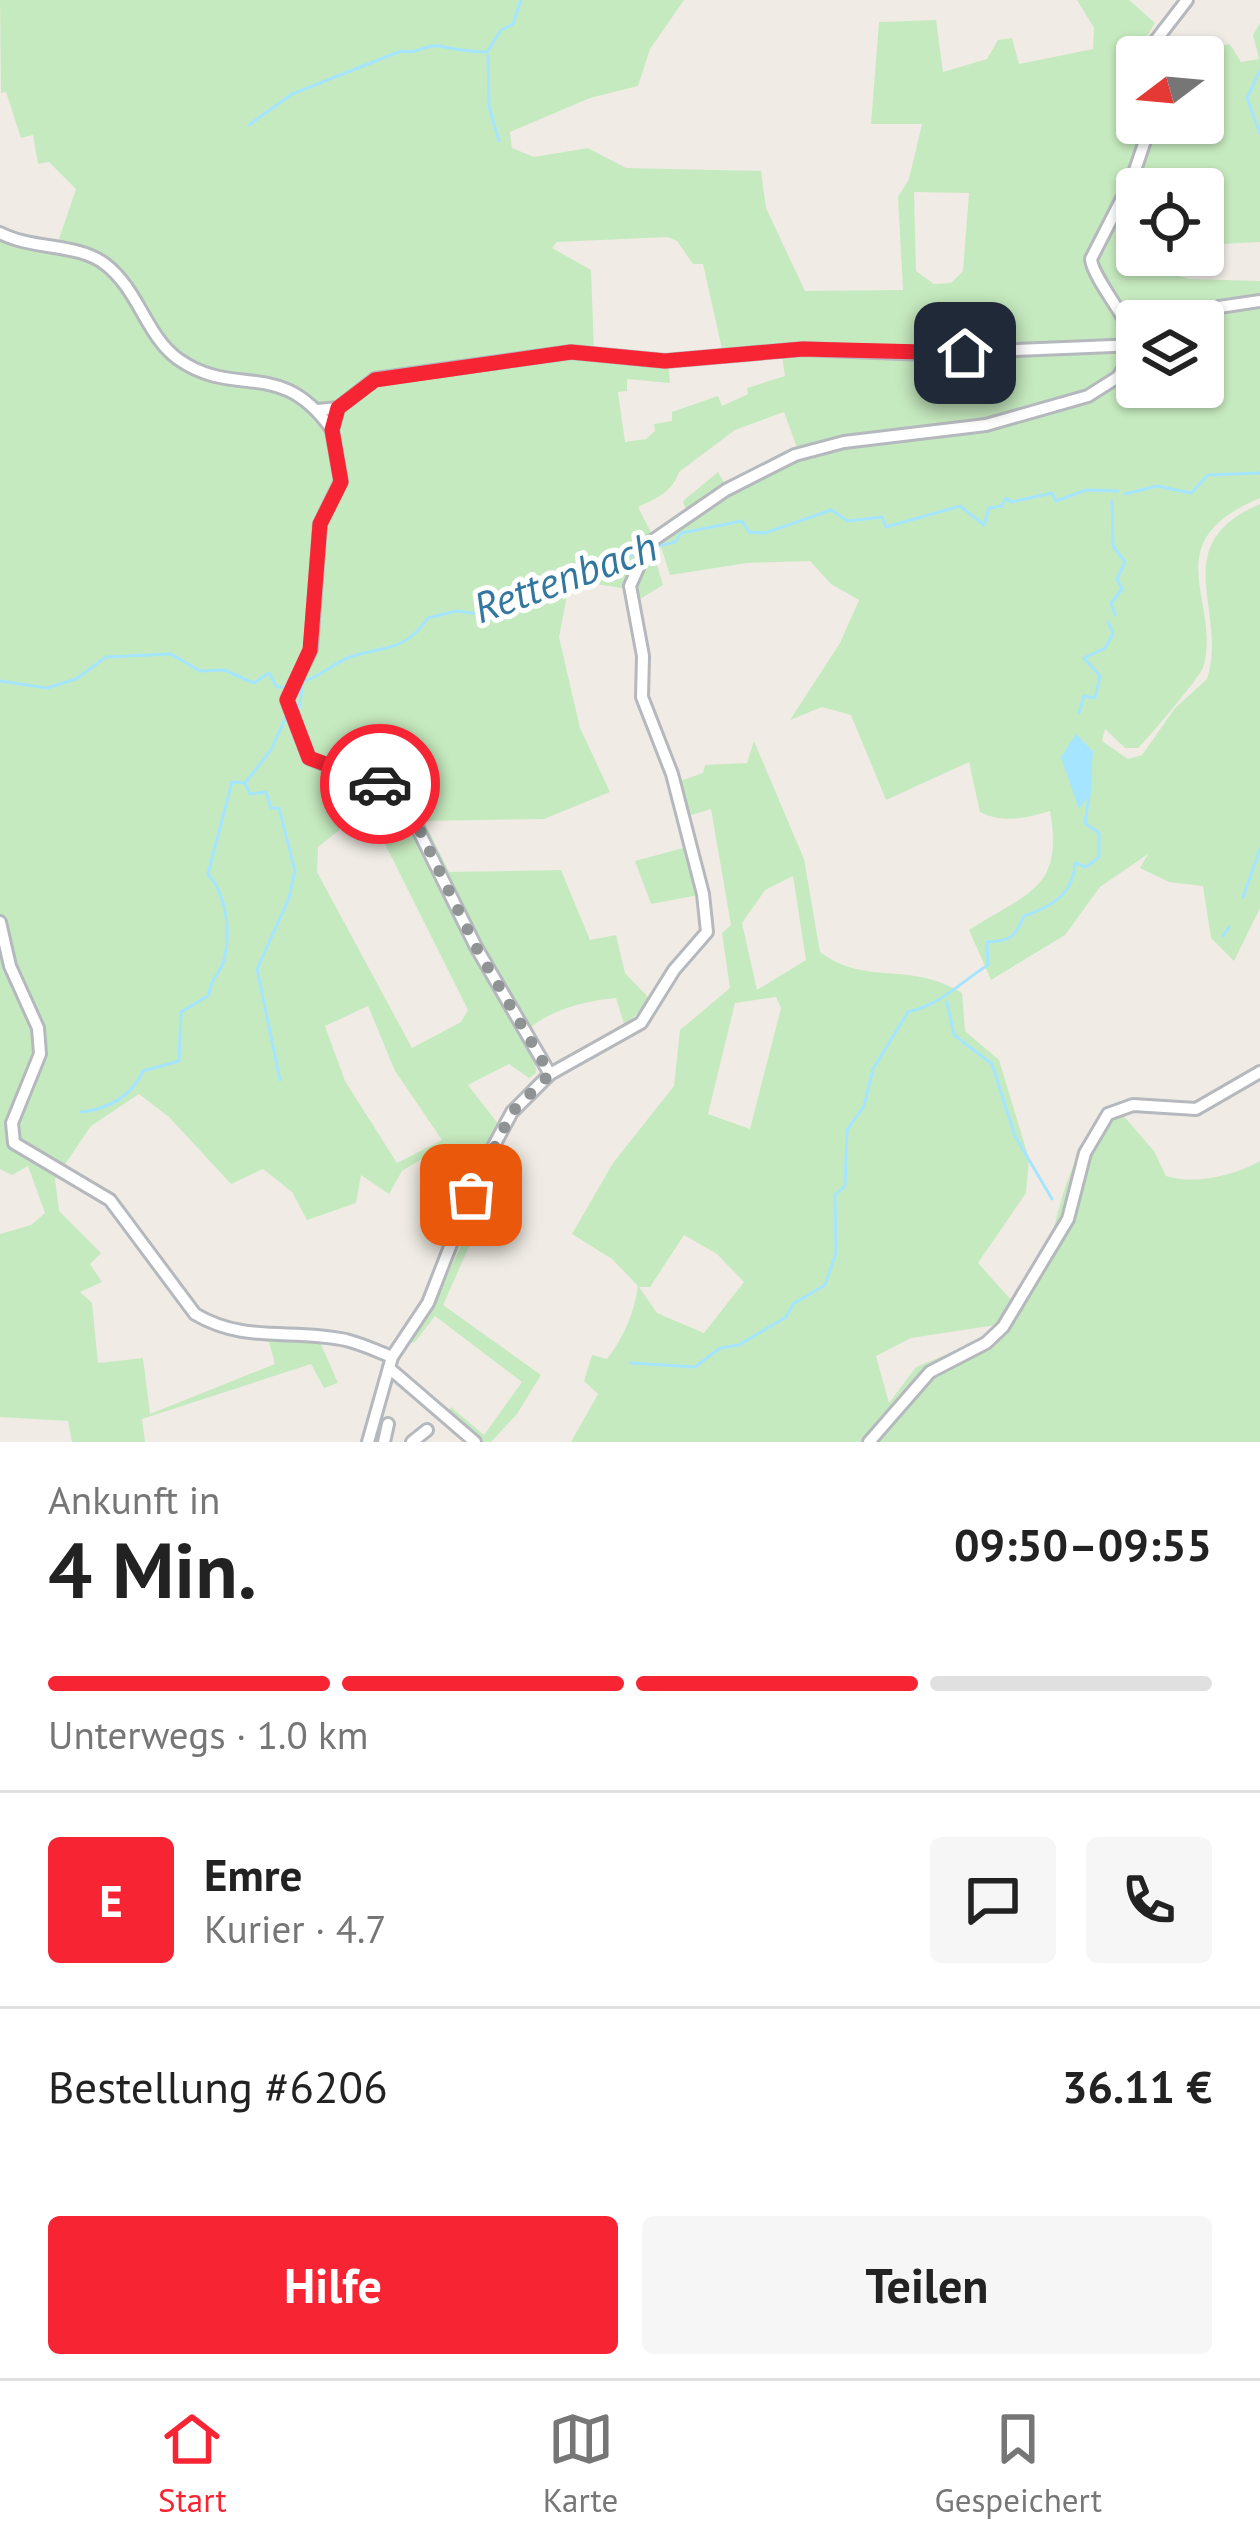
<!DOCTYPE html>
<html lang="de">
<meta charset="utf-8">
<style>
body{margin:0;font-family:"PT Sans",sans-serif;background:#f6f6f6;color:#222;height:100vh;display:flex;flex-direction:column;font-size:45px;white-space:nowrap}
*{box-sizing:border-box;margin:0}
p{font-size:39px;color:#767676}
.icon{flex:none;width:66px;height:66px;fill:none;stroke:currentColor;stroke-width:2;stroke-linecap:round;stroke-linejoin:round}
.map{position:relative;height:1442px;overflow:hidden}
.details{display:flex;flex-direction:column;background:#fff;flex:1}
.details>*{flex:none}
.needle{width:78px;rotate:254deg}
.fabs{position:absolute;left:1116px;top:36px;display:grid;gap:24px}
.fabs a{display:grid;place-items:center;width:108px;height:108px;border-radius:12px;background:#fff;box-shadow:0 3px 9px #0004;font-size:60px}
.pin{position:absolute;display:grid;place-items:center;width:102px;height:102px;color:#fff;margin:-51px;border-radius:24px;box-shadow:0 6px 18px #0006}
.courier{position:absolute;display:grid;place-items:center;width:120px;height:120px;margin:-60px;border:9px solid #f72433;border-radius:50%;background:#fff;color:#222;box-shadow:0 3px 15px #0007}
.headline em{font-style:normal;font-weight:700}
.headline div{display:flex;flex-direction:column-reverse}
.headline{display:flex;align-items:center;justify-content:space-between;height:204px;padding:0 48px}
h1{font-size:78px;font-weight:700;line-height:90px}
.bar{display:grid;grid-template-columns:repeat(4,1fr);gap:18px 12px;align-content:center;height:144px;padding:0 48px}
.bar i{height:15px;border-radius:9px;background:#e0e0e0}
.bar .on{background:#f72433}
.bar p{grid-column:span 4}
.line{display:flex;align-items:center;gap:30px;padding:0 48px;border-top:3px solid #e0e0e0}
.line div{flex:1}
.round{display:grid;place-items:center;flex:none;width:126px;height:126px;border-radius:12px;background:#f6f6f6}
.button{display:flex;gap:24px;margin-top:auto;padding:24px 48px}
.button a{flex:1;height:138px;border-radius:12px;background:#f72433;color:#fff;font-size:48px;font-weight:700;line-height:138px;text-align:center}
.button a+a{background:#f6f6f6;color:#222}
.dock{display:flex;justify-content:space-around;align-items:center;height:168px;border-top:3px solid #e0e0e0;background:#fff;font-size:33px;color:#767676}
.dock a{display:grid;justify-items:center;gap:6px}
.dock .on{color:#f72433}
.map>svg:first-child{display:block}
</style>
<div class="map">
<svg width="1260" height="1442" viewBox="0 0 1260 1442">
<rect width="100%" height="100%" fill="#f0ece5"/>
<g fill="#c6eabf" fill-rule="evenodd">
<path d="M0,0H684L650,49L638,86L590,98L510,132L512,148L534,157L588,148L626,168L761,171L766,208L805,291L903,290L898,197L909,179L922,124H871L879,22L936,20L943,72L987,59L998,40L1012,38L1019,64L1093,49L1094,28L1077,0H1129L1155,23L1134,58L1137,123H1203V70L1222,60L1213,47L1230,44L1241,62L1259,59L1253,35L1260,23V242L1203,245V189H1137V255H1163L1154,268L1189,279L1260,281V498C1152,543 1223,601 1203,668C1199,678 1148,739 1138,748H1125L1105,729L1102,741L1128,759L1142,755L1175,708L1207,679C1229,611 1164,545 1260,504V908L1234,961L1211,938L1203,886L1169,882L1140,868L1148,854L1100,887L1065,935L991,980L969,930C1028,892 1064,889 1050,811C1026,818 1004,824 980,812L969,762L886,800L851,715L822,707L790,720L840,643L859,600L831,584L810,561L747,563L670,575L659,541L689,520L683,501L718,472L731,494L800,456L784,412L735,430L679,472C672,492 657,498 638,507L653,536L639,543L652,548L663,585L640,599L628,589L570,580L559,637L580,728L610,792L544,819L424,821L449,872L561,870L590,940L616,935L625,973L650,999L625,1027L616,998C583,1001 544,1011 521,1036L535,1058L536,1073L529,1078L509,1064L468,1085L499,1125L477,1167L443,1146L402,1171L389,1194L361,1175L356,1203L307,1220L292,1192L263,1169L231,1184L169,1117L139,1094L91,1126L55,1179L59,1211L101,1253L90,1264L102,1282L80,1292L92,1303L98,1363L143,1358L150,1414L275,1364L269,1342L248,1339L264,1330L316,1333L338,1383L324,1388L311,1364L142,1419L145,1442H72L68,1421L0,1417V1234L31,1225L45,1213L28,1166L12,1175L0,1169V238L54,254L76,189L49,162L38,164L33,135L21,138L6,92L1,93ZM914,192L969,193L963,271L951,283L934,284L916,271ZM667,237L677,241L693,264H703L722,349L780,344L785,376L747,388L748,394L722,406L718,396L672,412V421L654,424L655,431L646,439L625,442L618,392L627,391V379L670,383L668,358L594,351L591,270L552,248L557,242ZM1137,321H1203V387H1137ZM367,808L468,1010L461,1022L412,1048L317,872L318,847ZM368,1006L395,1071L442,1140L397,1163L345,1081L325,1026Z"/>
<path d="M754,741L804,859L820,952C866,987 909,960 962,993L965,1031L999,1060L1029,1159L1026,1193L978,1263L1013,1302L996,1325L911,1338L876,1356L889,1403L916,1367L955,1351L986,1346L1008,1326L1057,1243L1052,1237C1063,1188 1077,1140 1115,1106L1154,1151L1166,1176C1194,1185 1234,1176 1260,1161V1442H571L598,1394L584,1381L592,1355L607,1359C624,1337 634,1313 638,1286L612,1259L572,1234L613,1163L674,1086L680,1030L730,988L722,933L731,925L711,809L688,816L680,781L703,773L705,765L747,763ZM793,876L806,960L757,990L742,923L765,890ZM776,997L781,1008L750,1129L708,1114L735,1003ZM684,1235L717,1254L744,1282L704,1333L657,1313L639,1287H650Z"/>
<polygon points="687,847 699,895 651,904 635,861"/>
<polygon points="466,1235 472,1240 443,1305 541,1375 517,1414 491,1442 473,1442 445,1415 451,1407 484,1435 522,1382 435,1316 415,1342 395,1346 441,1288"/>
</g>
<polygon fill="#a6e5ff" points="1076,734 1093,751 1090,795 1079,809 1061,757"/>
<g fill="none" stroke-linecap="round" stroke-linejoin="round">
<g stroke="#a6e5ff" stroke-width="3">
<polyline points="488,56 489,107 499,141"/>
<polyline points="1260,71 1247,98 1260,133"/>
<path d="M249,125L292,94L401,51C416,55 425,44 439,46C456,49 469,52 487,52L501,30L513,24L521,0"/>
<polyline points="1125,494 1157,486 1191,493 1208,475 1260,473"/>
<polyline points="1112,501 1113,546 1125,562 1117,579 1122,589 1111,603 1115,615"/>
<polyline points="654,547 675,542 681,533 742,521 749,532 765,533 831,510 848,521 882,517 886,527 960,506 984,525 989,508 1002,506 1006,498 1011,502 1052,493 1056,501 1086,490 1118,491"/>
<polyline points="0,681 47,688 76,679 106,657 171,654 200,671 224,670 254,683 269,673 277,687 286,687"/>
<path d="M301,682C322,677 333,662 353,656C386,646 405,651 428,618L456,611L479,614L493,598L514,597L546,576L613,565L639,551"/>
<polyline points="294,711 299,709 303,682"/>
<polyline points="1079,713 1084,696 1095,698 1100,676 1084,658 1105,648 1113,634 1108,622"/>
<polyline points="245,783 250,794 266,792 271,808 279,808 295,871 289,898 257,969 280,1080"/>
<polyline points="1243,897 1260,849"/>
<polyline points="1223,936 1229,927"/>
<polyline points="947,1002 954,1035 992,1064 1015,1136 1052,1199"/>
<path d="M81,1112C108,1109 131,1097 143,1071L179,1061L181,1012L209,995C210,979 220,974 224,960C231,933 227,895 208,874L232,782L245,783L271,750L286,717"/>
<path d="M631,1363L695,1367L720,1348L739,1345L786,1317L793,1304L825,1285L836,1253L835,1195L845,1186L847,1130L864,1106L873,1069L908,1012C944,1003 959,983 988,965L987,942C1010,941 1015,938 1024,916C1051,907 1074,894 1075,863L1086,867L1099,857V833L1085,823L1091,783"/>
</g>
<defs>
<g id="minor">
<polyline points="1143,57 1187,0"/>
<path d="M0,233C33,250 77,243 105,264C139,290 146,336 178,359C236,400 280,356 332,430"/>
<polyline points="1192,321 1219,307 1260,301"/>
<path d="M1137,342C1127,319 1092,276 1091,259L1132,179L1151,123"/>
<polyline points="338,408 332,430 341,481 320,524 311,649 287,700 309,758 401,795 476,947 550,1074"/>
<polyline points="318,410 338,408 375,379 571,352 665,361 803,349 923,354 1137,345"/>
<path d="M0,922L10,966L38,1028L40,1054L12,1123L14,1143L110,1200L195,1314C245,1344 293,1328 346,1340C362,1344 377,1351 392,1357"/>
<polyline points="389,1368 475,1442"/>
<polyline points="368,1442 392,1357 428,1303 478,1175 512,1112 550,1074 641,1023 674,970 707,932 703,894 672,774 642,697 643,656 630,586 649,543 726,490 795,455 844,442 986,425 1088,396 1118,377 1137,348"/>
<polyline points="384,1442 388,1424"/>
<polyline points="412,1442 427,1430"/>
<polyline points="869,1442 930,1372 986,1343 1003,1327 1068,1219 1085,1153 1108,1114 1133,1105 1196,1109 1260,1072"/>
</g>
</defs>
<use href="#minor" stroke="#b5b9bd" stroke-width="16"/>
<use href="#minor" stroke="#fff" stroke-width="10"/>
</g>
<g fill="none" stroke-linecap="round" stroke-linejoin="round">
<polyline stroke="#909393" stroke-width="12" stroke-dasharray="0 21.6" points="380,784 407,804 476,947 550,1074 512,1112 471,1195"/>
<polyline stroke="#f72433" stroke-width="15" points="380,784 309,758 287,700 310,650 320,524 341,482 332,430 338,408 375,380 571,352 665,361 803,349 965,353"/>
</g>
<g text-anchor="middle" stroke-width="10" stroke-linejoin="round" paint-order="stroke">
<g font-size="42" font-style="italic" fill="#33779e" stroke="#fff">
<text transform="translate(565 577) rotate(-20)" y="15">Rettenbach</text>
</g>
</g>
</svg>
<div class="fabs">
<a><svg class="needle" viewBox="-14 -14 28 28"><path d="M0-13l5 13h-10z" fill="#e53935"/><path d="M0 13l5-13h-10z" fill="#767676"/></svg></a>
<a><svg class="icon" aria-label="locate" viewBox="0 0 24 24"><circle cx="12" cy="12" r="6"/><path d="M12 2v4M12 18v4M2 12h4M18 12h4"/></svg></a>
<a><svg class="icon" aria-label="layers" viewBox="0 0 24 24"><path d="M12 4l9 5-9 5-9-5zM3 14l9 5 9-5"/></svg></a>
</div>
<div class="pin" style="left:471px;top:1195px;background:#ea580c"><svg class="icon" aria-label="bag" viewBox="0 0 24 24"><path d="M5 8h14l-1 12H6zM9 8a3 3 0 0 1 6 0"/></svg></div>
<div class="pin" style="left:965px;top:353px;background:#1f2937"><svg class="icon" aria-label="home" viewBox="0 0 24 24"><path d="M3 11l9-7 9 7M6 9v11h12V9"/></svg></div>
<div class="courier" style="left:380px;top:784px"><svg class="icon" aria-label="car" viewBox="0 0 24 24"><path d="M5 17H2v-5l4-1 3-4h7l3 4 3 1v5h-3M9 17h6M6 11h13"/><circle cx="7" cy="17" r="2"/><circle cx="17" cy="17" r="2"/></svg></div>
</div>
<section class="details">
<div class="headline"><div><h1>4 Min.</h1><p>Ankunft in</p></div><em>09:50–09:55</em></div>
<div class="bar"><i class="on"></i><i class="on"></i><i class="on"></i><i></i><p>Unterwegs · 1.0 km</p></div>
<div class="line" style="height:216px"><b class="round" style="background:#f72433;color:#fff">E</b><div><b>Emre</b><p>Kurier · 4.7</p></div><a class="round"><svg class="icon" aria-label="chat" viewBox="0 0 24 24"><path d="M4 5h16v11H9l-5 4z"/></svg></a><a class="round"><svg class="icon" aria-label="phone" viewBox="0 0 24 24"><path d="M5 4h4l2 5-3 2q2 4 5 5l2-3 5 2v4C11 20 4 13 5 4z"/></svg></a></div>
<div class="line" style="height:156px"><div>Bestellung #6206</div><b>36.11 €</b></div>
<div class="button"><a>Hilfe</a><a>Teilen</a></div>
</section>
<nav class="dock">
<a class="on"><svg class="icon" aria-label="home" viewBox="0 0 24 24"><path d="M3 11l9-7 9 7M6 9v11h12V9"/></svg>Start</a>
<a><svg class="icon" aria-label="map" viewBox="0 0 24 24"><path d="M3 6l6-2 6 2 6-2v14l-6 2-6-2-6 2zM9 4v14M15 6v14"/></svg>Karte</a>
<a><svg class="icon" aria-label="saved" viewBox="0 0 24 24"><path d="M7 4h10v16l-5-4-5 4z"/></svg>Gespeichert</a>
</nav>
